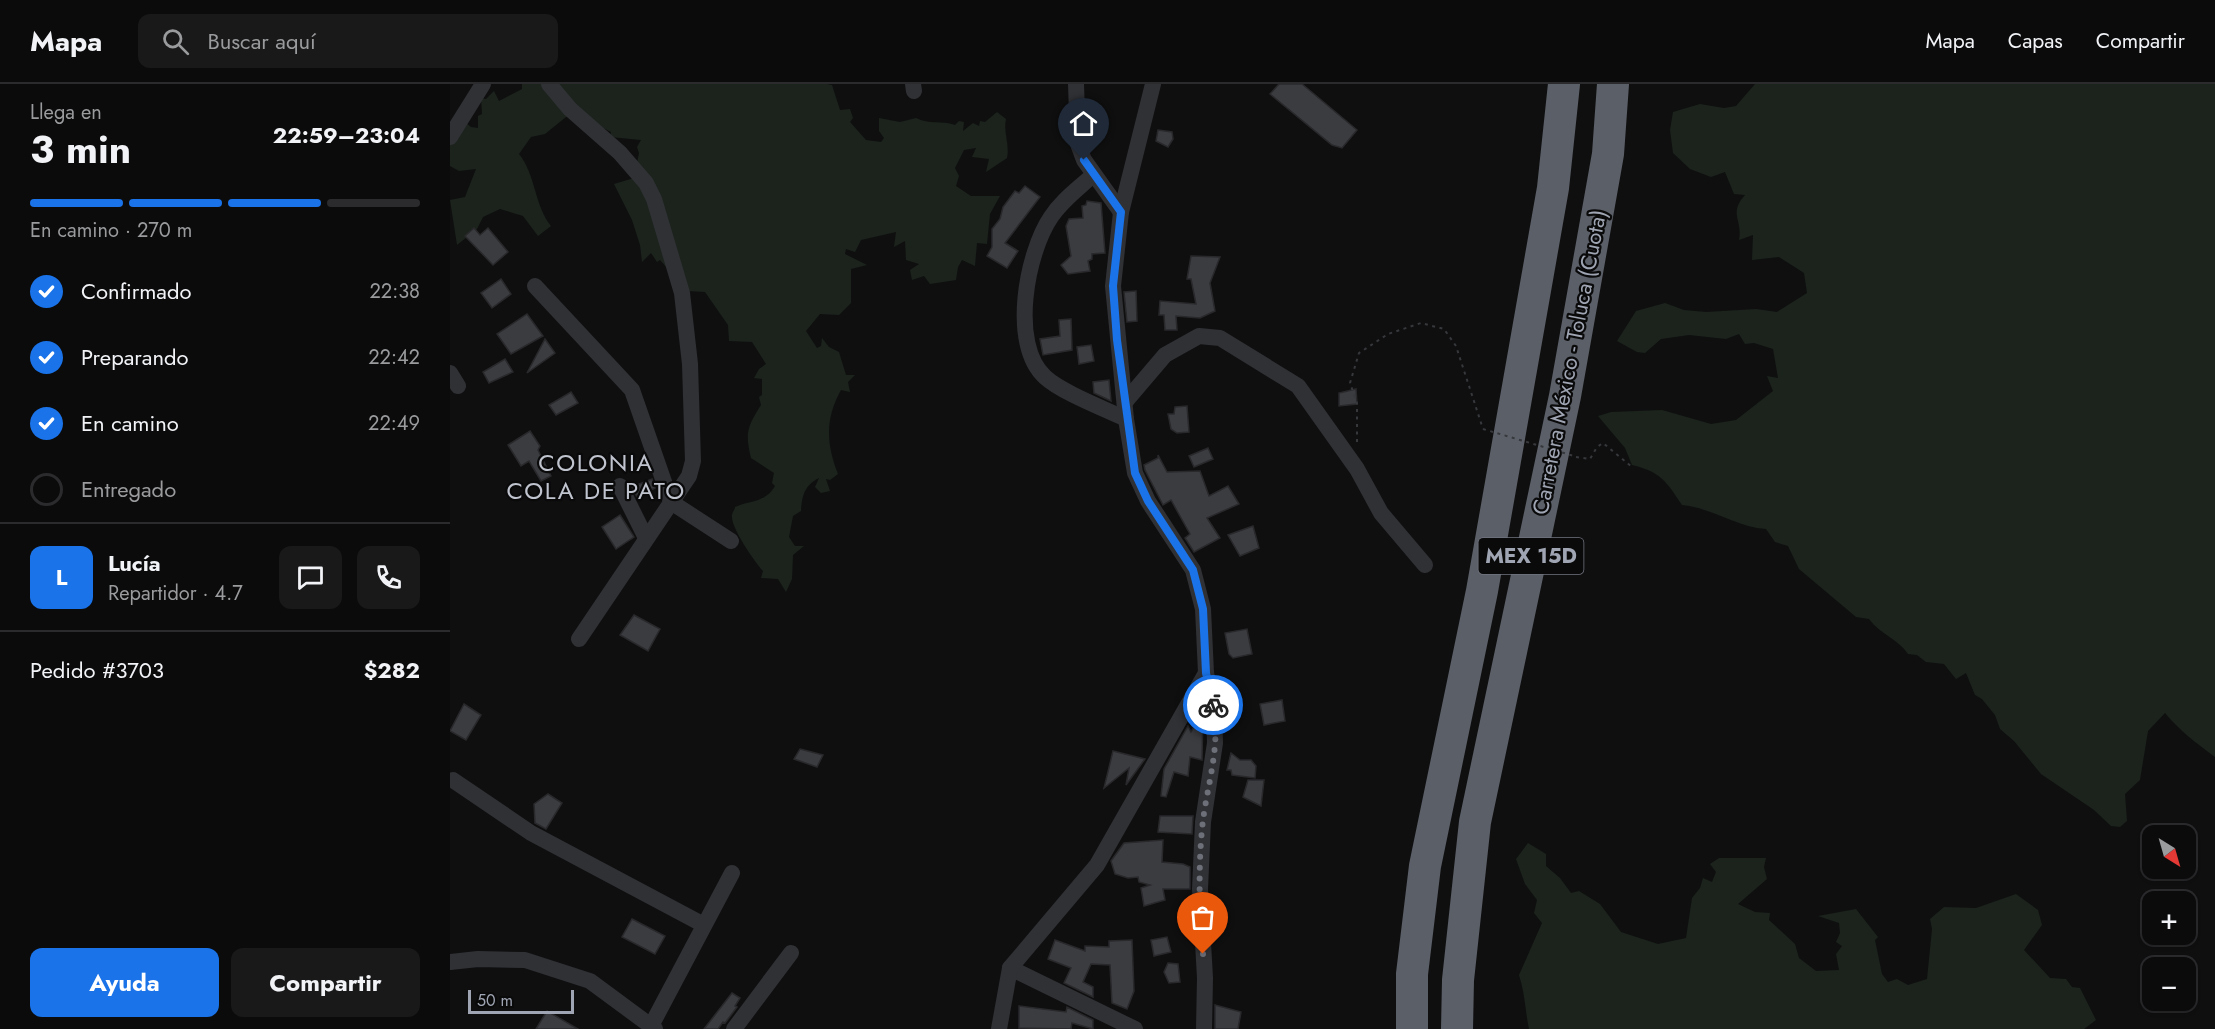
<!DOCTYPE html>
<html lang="es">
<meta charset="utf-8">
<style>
body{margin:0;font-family:Jost,sans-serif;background:#19191a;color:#f1f3f6;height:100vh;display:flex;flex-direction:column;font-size:22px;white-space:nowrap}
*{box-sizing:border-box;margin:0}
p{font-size:20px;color:#9a9b9d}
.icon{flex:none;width:33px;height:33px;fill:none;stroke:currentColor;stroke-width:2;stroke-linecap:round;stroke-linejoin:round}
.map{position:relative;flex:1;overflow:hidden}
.sheet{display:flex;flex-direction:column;background:#0b0b0c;width:450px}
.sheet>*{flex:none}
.needle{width:39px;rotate:143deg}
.buttons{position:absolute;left:1692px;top:741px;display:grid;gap:12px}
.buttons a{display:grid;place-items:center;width:54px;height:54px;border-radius:12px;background:#0b0b0c;box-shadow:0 2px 4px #0004,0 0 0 2px #2b2b2d;font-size:30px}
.scale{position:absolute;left:18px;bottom:15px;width:106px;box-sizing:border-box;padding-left:6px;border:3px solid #9fa5b2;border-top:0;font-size:16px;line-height:21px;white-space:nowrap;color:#9fa5b2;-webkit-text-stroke:4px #0a0a0b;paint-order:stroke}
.pin{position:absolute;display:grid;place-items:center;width:51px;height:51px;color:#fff;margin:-62px -26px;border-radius:50% 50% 50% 0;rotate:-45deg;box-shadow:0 0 6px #0007}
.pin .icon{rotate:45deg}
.courier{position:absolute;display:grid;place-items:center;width:60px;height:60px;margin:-30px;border:4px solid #1a73e8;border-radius:50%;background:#fff;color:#222;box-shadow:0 2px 8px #0007}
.overview em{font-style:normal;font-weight:700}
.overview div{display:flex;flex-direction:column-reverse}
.overview{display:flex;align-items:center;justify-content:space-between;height:102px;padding:0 30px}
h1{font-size:39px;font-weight:700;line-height:45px}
.bar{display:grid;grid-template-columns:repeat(4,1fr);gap:9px 6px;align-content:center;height:72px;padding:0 30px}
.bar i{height:8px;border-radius:4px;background:#2b2b2d}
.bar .active{background:#1a73e8}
.bar p{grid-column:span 4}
.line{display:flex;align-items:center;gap:15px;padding:0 30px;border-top:2px solid #2b2b2d}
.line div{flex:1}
.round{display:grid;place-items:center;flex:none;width:63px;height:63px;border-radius:12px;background:#19191a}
ol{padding:0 30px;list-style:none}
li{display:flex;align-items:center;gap:18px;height:66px}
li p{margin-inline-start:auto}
li .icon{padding:6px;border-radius:50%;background:#1a73e8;color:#fff;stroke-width:4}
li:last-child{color:#9a9b9d}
li i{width:33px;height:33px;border:3px solid #2b2b2d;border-radius:50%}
.primary-button{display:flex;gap:12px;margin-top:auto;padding:12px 30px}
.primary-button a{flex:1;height:69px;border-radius:12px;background:#1a73e8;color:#fff;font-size:24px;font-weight:700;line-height:69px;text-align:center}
.primary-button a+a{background:#19191a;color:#f1f3f6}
header{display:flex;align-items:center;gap:36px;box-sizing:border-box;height:84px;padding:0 30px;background:#0b0b0c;border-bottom:2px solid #2b2b2d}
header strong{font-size:28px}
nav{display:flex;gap:33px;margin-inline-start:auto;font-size:21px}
.search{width:420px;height:54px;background:#19191a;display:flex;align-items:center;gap:15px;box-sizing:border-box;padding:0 21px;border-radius:12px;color:#9a9b9d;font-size:22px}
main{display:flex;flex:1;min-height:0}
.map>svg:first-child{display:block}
</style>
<header>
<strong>Mapa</strong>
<div class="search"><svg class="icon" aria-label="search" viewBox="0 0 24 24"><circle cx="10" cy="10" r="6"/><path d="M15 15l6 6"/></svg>Buscar aquí</div>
<nav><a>Mapa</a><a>Capas</a><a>Compartir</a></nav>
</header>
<main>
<section class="sheet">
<div class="overview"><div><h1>3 min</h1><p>Llega en</p></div><em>22:59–23:04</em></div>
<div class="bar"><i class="active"></i><i class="active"></i><i class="active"></i><i></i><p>En camino · 270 m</p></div>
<ol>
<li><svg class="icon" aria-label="check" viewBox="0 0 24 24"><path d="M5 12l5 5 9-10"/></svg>Confirmado<p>22:38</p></li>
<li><svg class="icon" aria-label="check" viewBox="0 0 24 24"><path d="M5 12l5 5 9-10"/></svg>Preparando<p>22:42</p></li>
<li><svg class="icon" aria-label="check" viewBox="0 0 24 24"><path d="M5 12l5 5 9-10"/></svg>En camino<p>22:49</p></li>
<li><i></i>Entregado</li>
</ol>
<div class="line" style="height:108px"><b class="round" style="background:#1a73e8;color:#fff">L</b><div><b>Lucía</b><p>Repartidor · 4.7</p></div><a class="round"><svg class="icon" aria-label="chat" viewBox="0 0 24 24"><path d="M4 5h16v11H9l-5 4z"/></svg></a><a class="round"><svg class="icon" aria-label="phone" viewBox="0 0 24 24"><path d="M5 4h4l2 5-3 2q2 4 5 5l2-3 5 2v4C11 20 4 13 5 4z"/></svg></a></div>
<div class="line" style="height:78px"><div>Pedido #3703</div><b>$282</b></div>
<div class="primary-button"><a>Ayuda</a><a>Compartir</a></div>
</section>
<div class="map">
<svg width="1765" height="945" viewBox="0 0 1765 945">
<rect width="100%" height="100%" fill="#0f0f10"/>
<g fill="#1b231c">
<path d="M72,0H377L382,1L390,26L400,25L403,34L400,38L416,56L431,58L434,54L429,47V34L450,38L466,34C479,41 491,36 505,41L509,37L514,38L513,47L523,39L529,42L530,37L535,38L547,28L556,35C553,49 560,60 557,74L536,88L539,75L522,73L526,64L514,66L505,84L509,92L506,102L521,112H550L540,130L537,160L527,159L525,182L512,176L508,183L506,196L480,200L474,192L462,196L460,186L469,180L456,176L455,157L444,163L446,148L411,156L405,168L396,165L395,170L417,181L401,185V219L389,231L370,230L356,247L367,264L371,262L372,254L379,263L389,268L396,291H405L398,298L400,308L391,306C375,335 376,359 388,390L380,396L376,395L380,407L371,409L365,403L369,394C355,401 352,411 351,427L343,432L339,453L345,462H354L343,471L342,495L336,508L328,495L311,494L313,487C305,478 280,443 282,431C282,428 285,426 285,423C301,416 315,419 325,402L322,399L324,389L301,374C295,349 297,343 311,321L309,313L312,311V295L304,294L309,285L316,280L302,258L279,257L278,241L255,208L237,207L210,176L207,178L201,169L192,178L190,161L182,136L164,100L184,94L189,69L187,63L191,56L160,53L161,48L128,31L116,33L95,50L81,53L69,70C86,91 84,121 101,142L88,152L73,132L50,125L33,133L27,145L7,161L0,116L15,113L26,85L9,87L0,82V42L8,32L21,43L28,44V32L32,30L31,14L36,15L44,7L49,17L72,5Z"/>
<path d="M1305,0H1765V673C1746,659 1729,646 1715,629L1698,647L1690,696L1675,710L1677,737L1670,743L1661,742L1644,726L1591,690L1564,657L1550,645L1545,631L1532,615L1525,611L1516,589L1506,595L1494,580L1476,578L1467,571L1458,570C1448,555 1430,550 1419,535L1406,533L1349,485L1338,462L1325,458L1316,445C1286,443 1263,424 1232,421C1216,397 1211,388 1182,381L1175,364L1148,332L1161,328L1212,326L1261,340L1286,336L1323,307L1317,292L1328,294L1323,265L1304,259L1295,260L1289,250L1276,255L1239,251L1211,255L1195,269L1187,268L1167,257L1186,227L1215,219L1234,226L1256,228L1306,225L1327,228L1357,209L1354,189L1329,173L1302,176L1303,151L1289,156C1293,136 1278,130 1295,111L1284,110L1275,88L1261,93L1240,85L1223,69L1220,46L1223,28L1250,20L1274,24L1286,22Z"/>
<path d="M1078,759L1096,770V782L1110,794L1121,809L1129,807L1150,820L1171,848L1208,860L1236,854L1242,814L1250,804L1253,794L1262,798L1266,788L1260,780L1269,774H1316L1314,783L1317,795L1288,820L1305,828L1320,829L1319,836L1345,860L1349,874L1366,887L1389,886L1386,870L1392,862L1386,858L1390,849L1389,839L1368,832L1406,825L1428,853L1425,856L1432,890L1438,898L1447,895L1458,901L1477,895L1482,845L1480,835L1494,823L1526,824L1566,810L1588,826L1592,841L1574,866L1600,894L1616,895L1622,903L1630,904L1646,936L1634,945H1079C1075,926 1075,909 1069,891L1092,839L1084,829L1087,816L1075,800L1066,775Z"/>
</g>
<g fill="#3b3c40" stroke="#29292c" stroke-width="1.5">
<polygon points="829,0 852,0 907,46 892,64 882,61 820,10"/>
<polygon points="708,46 722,48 723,55 718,63 706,57"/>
<polygon points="575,102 590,113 555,159 568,167 557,184 537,172 542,163 542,145 550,135 553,123 565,107 569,109"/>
<polygon points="637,117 651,119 655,169 642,170 642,175 638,177 640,187 618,190 611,181 621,172 616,142 619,135 633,134 632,122 636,121"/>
<polygon points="24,144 30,151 38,144 58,168 43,181 15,152"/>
<polygon points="741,172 770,173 760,199 765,227 750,234 726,232 727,246 715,246 714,231 709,231 710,217 746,220 741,195 737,195"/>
<polygon points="51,195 61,210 42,224 31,209"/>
<polygon points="686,207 687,237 677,238 674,208"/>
<polygon points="77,230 93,252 61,270 47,250"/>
<polygon points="621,235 622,266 593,271 590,255 610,252 609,236"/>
<polygon points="95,255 105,269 77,289"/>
<polygon points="641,261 644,277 629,280 627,263"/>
<polygon points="55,275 63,288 39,299 33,288"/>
<polygon points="659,296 661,317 644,309 643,298"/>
<polygon points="906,305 907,320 889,322 889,309"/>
<polygon points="121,308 128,319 106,331 99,321"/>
<polygon points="737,322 739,348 727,349 721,345 718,330 724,330 725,323"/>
<polygon points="80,347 90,362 88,366 101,392 91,397 79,377 71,382 58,361"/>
<polygon points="758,364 763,375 744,383 739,372"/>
<polygon points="708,371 717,388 750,387 759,412 778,402 789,420 757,434 770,454 744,468 735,454 740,450 721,416 713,421 695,386 694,381 708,374"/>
<polygon points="202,395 205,404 187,413 182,403"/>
<polygon points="170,431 184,453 166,465 152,443"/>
<polygon points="803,442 809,464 790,472 778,451"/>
<polygon points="184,531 210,545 198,567 170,551"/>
<polygon points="797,545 802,570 783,574 779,570 775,549"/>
<polygon points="832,616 835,637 814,641 810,620"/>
<polygon points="14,620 31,631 16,656 0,647"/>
<polygon points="753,627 752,676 740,673 738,692 724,688 716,713 711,712 714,685 738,642 741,648"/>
<polygon points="350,665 373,671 367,683 344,675"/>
<polygon points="663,667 695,675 676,701 679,684 654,704"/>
<polygon points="781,669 790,676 801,676 806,682 805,694 782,691 781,686 777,686"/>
<polygon points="798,696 814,696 811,722 793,713"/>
<polygon points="98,710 112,719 96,745 85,739 84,720"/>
<polygon points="710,732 743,732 742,750 708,748"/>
<polygon points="713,756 712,778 733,780 740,783 740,805 713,805 715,816 694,822 691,804 700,801 689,798 688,793 678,794 665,790 661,777 674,759"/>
<polygon points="182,835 215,852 205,870 172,853"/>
<polygon points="717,853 721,868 704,872 701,856"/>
<polygon points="605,856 635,867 635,862 659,863 659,857 682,856 684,907 677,925 662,919 660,881 641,880 633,898 643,903 643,913 614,899 621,884 598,875"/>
<polygon points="718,879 728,880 730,898 719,899 714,888"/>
<polygon points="282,909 290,914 285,922 287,923 275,939 273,938 268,945 254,945"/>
<polygon points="765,921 791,928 788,945 765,945"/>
<polygon points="569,922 616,928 617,923 643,936 643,945 622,939 621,945 569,944"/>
<polygon points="97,927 128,945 86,945"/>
</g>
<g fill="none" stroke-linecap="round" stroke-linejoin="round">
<g stroke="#36383c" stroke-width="2" stroke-dasharray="3 4.5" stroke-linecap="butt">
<polyline points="907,358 907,319 900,299 909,269 938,250 971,239 994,245 1006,262 1033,345"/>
<polyline points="1126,373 1140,375 1147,363 1153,359 1182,383"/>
</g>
<g stroke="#303135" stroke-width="16">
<polyline points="99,0 120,25 170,69 196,99 204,115 232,209 240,280 243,377 239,392 129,555"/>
<polyline points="463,0 464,7"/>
<polyline points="626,0 628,60 634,76 671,128"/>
<polyline points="703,0 671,128 663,202 676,335 685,389 698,417 743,486 753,525 756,589 764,626 765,659 753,738 750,805 755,894 754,945"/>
<polyline points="0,53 33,0"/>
<path d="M643,91C629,104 612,116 601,133C577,168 559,260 595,293C611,308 655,325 676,335"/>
<polyline points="85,202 182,306 221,418 281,457"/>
<polyline points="0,289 8,302"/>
<polyline points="675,318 715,271 749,252 770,254 848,302 907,385 931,429 975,481"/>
<polyline points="170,402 196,454"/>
<polyline points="3,696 81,749 254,841"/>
<polyline points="0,878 28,875 75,876 140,897 205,945"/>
<polyline points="560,884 685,945"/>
<polyline points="201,942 282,789"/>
<polyline points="284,945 341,869"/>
<polyline points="549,945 560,884 647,781 756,589"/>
</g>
<g stroke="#5b5f67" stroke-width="32">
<polyline points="962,945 962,890 975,782 1032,507 1103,104 1114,0"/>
<polyline points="1007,945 1008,896 1025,738 1115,312 1158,70 1163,0"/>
</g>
<polyline stroke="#36383c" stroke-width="2" stroke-dasharray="3 4.5" stroke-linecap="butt" points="1033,345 1124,372"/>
</g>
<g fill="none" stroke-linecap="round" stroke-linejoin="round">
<path stroke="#6d7079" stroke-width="6" stroke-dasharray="0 10.8" d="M753,870C749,826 748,779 753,736C758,699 771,659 763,621"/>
<polyline stroke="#1a73e8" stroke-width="8" points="634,76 671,128 663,202 667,256 685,389 698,417 743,486 753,525 756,589 763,621"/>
</g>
<g text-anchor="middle" stroke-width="4.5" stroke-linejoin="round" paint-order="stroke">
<rect fill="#0a0a0b" stroke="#727680" stroke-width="1.5" x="1028.5" y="454" width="105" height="36" rx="4.5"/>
<g font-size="21" font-weight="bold" fill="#9fa5b2">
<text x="1081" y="479">MEX 15D</text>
</g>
<g font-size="22" fill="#9fa5b2" stroke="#0a0a0b">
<text transform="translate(1119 278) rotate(-79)" y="8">Carretera México - Toluca (Cuota)</text>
</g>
<g font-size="24" letter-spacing="1.5" fill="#c0c4ce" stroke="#0a0a0b">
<text x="146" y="387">COLONIA<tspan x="146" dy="28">COLA DE PATO</tspan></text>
</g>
</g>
</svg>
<div class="buttons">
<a><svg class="needle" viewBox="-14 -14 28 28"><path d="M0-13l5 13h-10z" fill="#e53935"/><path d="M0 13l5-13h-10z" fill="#9a9b9d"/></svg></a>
<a>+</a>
<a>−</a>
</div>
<div class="scale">50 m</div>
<div class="pin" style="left:753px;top:870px;background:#ea580c"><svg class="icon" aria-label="bag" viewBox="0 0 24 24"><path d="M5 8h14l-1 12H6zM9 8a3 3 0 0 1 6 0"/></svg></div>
<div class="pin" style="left:634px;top:76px;background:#1f2937"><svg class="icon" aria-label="home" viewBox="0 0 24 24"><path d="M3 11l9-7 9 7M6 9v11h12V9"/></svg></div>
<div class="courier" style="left:763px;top:621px"><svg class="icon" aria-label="bike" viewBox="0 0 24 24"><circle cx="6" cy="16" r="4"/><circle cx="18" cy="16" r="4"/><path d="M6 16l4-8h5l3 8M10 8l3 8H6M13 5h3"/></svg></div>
</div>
</main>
